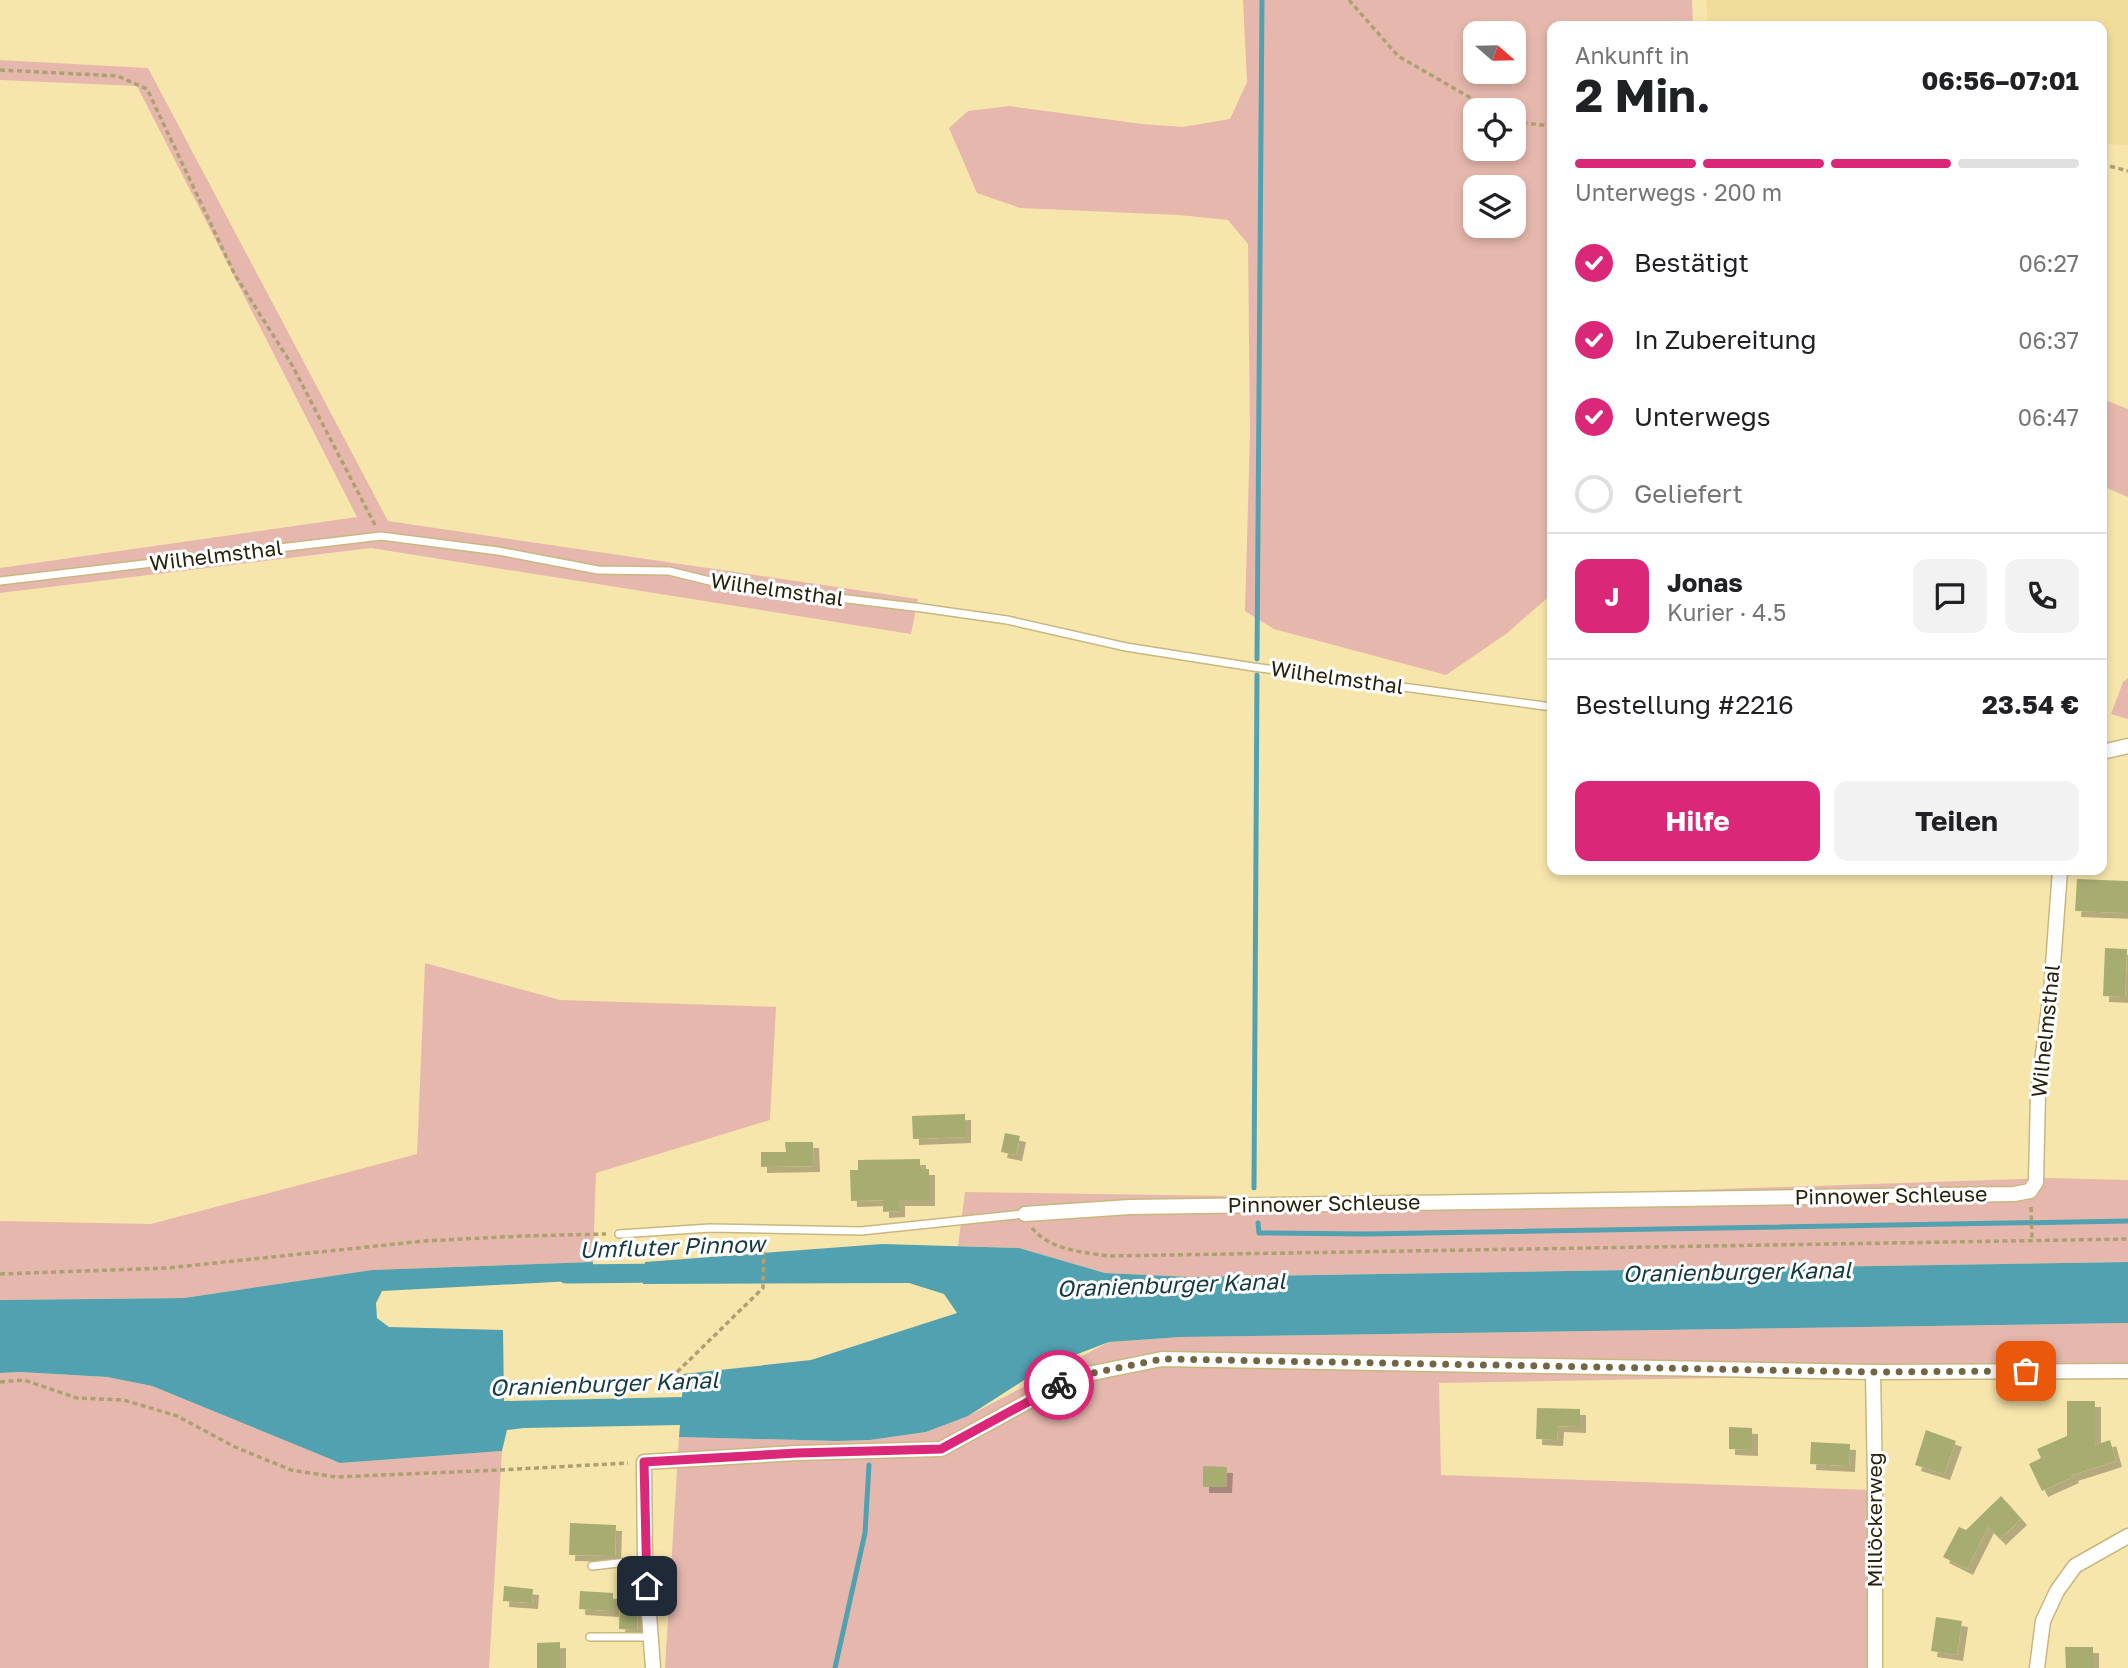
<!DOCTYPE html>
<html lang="de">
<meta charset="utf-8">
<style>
body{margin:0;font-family:"Golos Text",sans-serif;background:#f2f2f2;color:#202124;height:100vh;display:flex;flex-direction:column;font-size:26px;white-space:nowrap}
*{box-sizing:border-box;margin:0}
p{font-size:23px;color:#757577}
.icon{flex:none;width:38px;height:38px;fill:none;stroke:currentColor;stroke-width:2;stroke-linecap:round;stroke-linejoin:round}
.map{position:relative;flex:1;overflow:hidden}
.drawer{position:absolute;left:1547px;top:21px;width:560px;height:854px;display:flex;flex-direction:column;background:#fff;border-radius:14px;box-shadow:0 4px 10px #0003}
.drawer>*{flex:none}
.needle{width:46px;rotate:110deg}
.controls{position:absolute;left:1463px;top:21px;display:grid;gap:14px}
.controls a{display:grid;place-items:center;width:63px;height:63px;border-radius:14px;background:#fff;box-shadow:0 4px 10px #0003;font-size:35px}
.pin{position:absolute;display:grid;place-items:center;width:60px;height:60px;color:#fff;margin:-30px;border-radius:14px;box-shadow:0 4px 10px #0006}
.courier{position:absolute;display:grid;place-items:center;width:70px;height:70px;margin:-35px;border:5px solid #db2777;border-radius:50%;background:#fff;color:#222;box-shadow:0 2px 9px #0007}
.summary em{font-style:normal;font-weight:700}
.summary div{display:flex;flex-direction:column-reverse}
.summary{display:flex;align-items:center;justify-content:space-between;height:119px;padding:0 28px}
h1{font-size:46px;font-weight:700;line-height:52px}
.bar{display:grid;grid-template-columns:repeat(4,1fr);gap:10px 7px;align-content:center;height:84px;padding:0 28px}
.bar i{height:9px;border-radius:5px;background:#e0e0e0}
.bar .selected{background:#db2777}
.bar p{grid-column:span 4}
.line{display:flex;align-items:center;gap:18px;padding:0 28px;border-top:2px solid #e0e0e0}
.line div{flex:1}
.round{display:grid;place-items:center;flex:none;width:74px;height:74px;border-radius:14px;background:#f2f2f2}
ol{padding:0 28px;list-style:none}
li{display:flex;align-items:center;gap:21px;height:77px}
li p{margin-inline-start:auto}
li .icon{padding:7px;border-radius:50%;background:#db2777;color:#fff;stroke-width:4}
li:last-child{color:#757577}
li i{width:38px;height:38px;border:4px solid #e0e0e0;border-radius:50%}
.action{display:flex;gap:14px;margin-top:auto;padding:14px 28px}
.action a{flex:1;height:80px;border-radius:14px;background:#db2777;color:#fff;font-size:28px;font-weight:700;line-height:80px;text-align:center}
.action a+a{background:#f2f2f2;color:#202124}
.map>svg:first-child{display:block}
</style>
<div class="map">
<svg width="2128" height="1668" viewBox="0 0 2128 1668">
<defs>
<filter id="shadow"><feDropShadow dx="6" dy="6" stdDeviation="0" flood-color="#0004"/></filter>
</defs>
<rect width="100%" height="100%" fill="#f7e6ac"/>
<polygon fill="#f1dd9b" points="1706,0 2128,0 2128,145 2102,144 2102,26 1708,26"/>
<g fill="#e6b8ad" fill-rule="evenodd">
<path d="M1243,0H1692L1693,26H1552V594L1506,634L1446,675L1274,629L1245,611L1250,434L1248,244L1228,220L1179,215L1020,208L977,193L949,128L968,111L1009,106L1142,124L1183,127L1230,119L1247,82ZM1475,33H1514V72H1475ZM1475,110H1514V149H1475ZM1514,187V226H1475V187Z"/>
<polygon points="0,60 148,68 388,521 918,599 911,634 371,548 0,593 0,568 357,517 137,86 0,80"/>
<polygon points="2102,399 2128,409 2128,497 2102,486"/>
<polygon points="2128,678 2128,719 2111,714 2123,682"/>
<polygon points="425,963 560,1000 776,1007 770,1120 596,1173 593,1262 372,1270 184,1298 0,1300 0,1221 151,1224 417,1154"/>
<polygon points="2049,1178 2128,1180 2128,1262 1191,1277 1105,1273 1019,1248 958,1246 965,1192 1233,1196 1278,1204"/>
<polygon points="2128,1323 2128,1371 1439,1383 1441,1475 1870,1490 1873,1668 665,1668 679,1437 837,1441 870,1440 926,1432 968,1416 1109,1342 1181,1337"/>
<polygon points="20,1372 107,1377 152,1386 340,1463 502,1451 489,1668 0,1668 0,1373"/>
</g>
<polygon fill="#52a1b1" points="882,1244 1019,1248 1105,1273 1191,1277 2128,1262 2128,1323 1181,1337 1109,1342 1046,1366 968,1416 926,1432 870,1440 837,1441 679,1437 680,1425 524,1428 507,1430 502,1451 340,1463 152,1386 107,1377 20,1372 0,1373 0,1300 184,1298 372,1270 593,1262 592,1280 382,1291 376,1303 377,1318 389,1327 503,1330 504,1401 682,1397 683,1374 811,1360 957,1313 944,1294 909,1283 643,1284 645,1262"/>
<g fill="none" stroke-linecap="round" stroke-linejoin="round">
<g stroke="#52a1b1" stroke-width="5">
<polyline points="1257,659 1262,0"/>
<polyline points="1254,1188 1257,675"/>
<polyline points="1258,1223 1259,1233 1367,1234 2128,1221"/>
<polyline points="835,1668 865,1533 869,1465"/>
</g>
<polyline stroke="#52a1b1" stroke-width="19" points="566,1274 669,1273"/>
</g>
<g fill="#a7ad71" filter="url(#shadow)">
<polygon points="2077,879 2128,881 2128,913 2075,911"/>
<polygon points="2105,948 2127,949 2125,997 2103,996"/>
<polygon points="965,1114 965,1137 913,1139 912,1116"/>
<polygon points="1005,1133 1020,1136 1016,1155 1001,1152"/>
<polygon points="785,1142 813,1142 814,1166 761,1167 761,1152 786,1152"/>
<polygon points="920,1159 920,1169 929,1169 929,1200 899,1200 899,1211 883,1212 883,1200 851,1201 850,1170 858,1170 858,1160"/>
<polygon points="2067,1401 2095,1401 2095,1445 2110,1440 2116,1461 2072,1475 2073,1477 2042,1491 2029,1464 2041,1458 2037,1449 2067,1436"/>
<polygon points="1537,1408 1580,1409 1580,1427 1558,1426 1557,1440 1536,1439"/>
<polygon points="1729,1427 1752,1428 1752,1450 1729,1449"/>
<polygon points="1926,1430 1956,1441 1944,1474 1915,1465"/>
<polygon points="1811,1442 1850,1444 1849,1466 1810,1464"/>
<polygon points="1203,1466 1227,1467 1226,1487 1203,1487"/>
<polygon points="2001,1496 2021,1519 2000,1539 1988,1527 1967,1569 1943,1557 1959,1527 1966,1530"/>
<polygon points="570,1523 616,1525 615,1556 569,1555"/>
<polygon points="504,1586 533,1589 532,1603 503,1601"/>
<polygon points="580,1591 613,1593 613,1611 579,1609"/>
<polygon points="620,1597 638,1598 637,1630 619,1629"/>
<polygon points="1936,1617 1962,1621 1957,1655 1931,1651"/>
<polygon points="560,1642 560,1668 537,1668 537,1643"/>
<polygon points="2065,1647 2093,1647 2093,1668 2066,1668"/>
</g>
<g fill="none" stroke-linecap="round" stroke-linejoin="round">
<defs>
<g id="service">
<polyline points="0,581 381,536 498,551 598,570 669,571 722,584 922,608 1007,620 1126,647 1253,667 1552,707"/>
<polyline points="619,1234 710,1228 861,1231 1024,1214"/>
<polyline points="592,1566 645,1560"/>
<polyline points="590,1637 650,1637"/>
</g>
<g id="minor">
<polyline points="2102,752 2128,746"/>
<polyline points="1025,1214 1130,1207 2014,1194 2030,1191 2036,1182 2038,1093 2051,992 2060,870"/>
<polyline points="1873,1372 1875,1483 1875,1668"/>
<polyline points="653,1668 645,1560 644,1462 797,1453 941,1449 1073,1377 1162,1359 1873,1372 2128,1371"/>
<polyline points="2037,1668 2043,1621 2057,1591 2075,1566 2128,1536"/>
</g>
</defs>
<use href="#service" stroke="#c8b77f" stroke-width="10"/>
<use href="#minor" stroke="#c8b77f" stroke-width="17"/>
<g stroke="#ada072" stroke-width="3.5" stroke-dasharray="5 3.5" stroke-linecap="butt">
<polyline points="1349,0 1398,56 1492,110"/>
<polyline points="0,70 118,76 147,89 235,275 292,365 375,525"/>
<polyline points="1514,122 1552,126"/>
<polyline points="2102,164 2128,171"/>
<polyline points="2031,1207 2032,1239"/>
<path d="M1032,1228C1050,1250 1082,1252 1108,1256L2128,1239"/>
<polyline points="0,1274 167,1268 424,1241 521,1236 606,1234"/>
<polyline points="671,1378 763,1288 764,1241"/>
<polyline points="0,1382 24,1380 77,1398 124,1400 177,1416 235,1447 291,1470 336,1477 500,1470 628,1463"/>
</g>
<use href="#service" stroke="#fff" stroke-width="7"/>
<use href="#minor" stroke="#fff" stroke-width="14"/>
</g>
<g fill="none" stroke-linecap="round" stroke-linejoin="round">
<polyline stroke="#716744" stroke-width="7" stroke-dasharray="0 12.6" points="1059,1385 1073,1377 1162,1359 1873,1372 2026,1371"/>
<polyline stroke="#db2777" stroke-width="9" points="647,1586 644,1462 797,1453 941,1449 1059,1385"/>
</g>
<g text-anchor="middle" stroke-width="6" stroke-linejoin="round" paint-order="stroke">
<g font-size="21" fill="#29230c" stroke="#fff">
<text transform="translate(216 556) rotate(-7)" y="7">Wilhelmsthal</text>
<text transform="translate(777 590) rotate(8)" y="7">Wilhelmsthal</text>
<text transform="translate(1337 678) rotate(8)" y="7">Wilhelmsthal</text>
<text transform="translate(2046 1031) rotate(-84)" y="7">Wilhelmsthal</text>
<text transform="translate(1891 1196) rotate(-1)" y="7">Pinnower Schleuse</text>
<text transform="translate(1324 1204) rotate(-1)" y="7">Pinnower Schleuse</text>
<text transform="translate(1875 1520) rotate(-90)" y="7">Millöckerweg</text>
</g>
<g font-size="23" font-style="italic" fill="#143a42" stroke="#fff">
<text transform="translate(672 1247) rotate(-2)" y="8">Umfluter Pinnow</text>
<text transform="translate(1737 1272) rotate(-1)" y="8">Oranienburger Kanal</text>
<text transform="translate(1171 1285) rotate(-2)" y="8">Oranienburger Kanal</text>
<text transform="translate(604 1384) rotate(-2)" y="8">Oranienburger Kanal</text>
</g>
</g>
</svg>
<div class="controls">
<a><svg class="needle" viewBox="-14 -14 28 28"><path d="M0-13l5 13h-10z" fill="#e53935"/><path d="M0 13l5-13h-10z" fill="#757577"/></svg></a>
<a><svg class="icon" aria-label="locate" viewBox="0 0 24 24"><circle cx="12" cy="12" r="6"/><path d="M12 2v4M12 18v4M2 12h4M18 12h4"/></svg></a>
<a><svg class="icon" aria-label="layers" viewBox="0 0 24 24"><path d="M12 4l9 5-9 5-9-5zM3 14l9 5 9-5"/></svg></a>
</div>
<div class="pin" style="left:2026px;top:1371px;background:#ea580c"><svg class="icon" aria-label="bag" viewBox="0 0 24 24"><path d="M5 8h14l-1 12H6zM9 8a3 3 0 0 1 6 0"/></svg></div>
<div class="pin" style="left:647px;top:1586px;background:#1f2937"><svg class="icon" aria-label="home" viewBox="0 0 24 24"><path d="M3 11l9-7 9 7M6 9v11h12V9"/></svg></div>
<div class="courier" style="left:1059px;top:1385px"><svg class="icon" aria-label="bike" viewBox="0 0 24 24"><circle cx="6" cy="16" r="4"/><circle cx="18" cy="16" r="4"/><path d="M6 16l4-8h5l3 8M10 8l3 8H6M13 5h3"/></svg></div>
<section class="drawer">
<div class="summary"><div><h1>2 Min.</h1><p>Ankunft in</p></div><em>06:56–07:01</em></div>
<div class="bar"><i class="selected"></i><i class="selected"></i><i class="selected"></i><i></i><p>Unterwegs · 200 m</p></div>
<ol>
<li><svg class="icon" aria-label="check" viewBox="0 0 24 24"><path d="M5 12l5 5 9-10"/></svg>Bestätigt<p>06:27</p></li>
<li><svg class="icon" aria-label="check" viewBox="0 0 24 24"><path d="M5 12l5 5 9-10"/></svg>In Zubereitung<p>06:37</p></li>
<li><svg class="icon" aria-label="check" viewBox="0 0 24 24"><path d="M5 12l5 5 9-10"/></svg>Unterwegs<p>06:47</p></li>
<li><i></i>Geliefert</li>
</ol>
<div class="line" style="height:126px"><b class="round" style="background:#db2777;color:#fff">J</b><div><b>Jonas</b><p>Kurier · 4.5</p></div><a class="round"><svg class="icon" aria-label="chat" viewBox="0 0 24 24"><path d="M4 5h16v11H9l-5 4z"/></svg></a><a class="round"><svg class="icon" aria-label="phone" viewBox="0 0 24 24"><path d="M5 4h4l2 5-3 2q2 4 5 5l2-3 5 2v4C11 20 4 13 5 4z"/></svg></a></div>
<div class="line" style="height:91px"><div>Bestellung #2216</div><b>23.54 €</b></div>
<div class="action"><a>Hilfe</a><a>Teilen</a></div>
</section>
</div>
